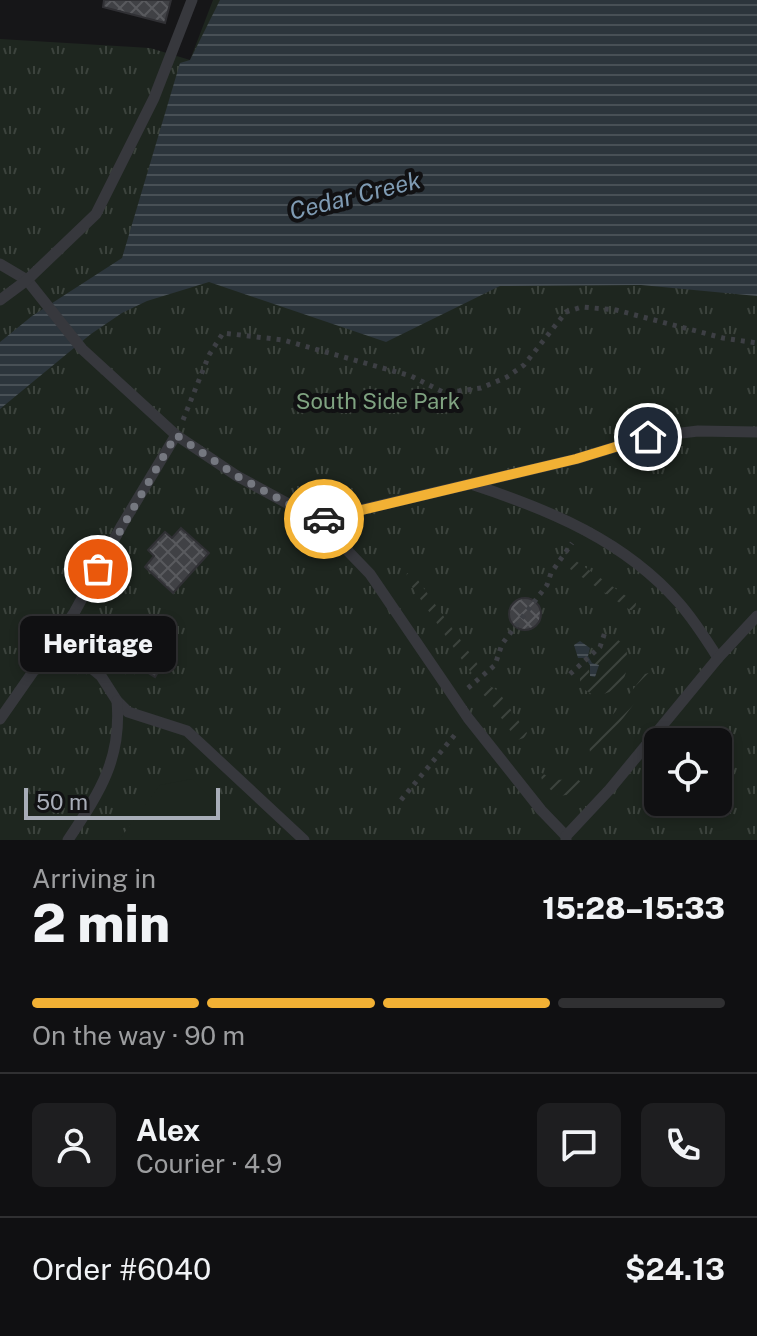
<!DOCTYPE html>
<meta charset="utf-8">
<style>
body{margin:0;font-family:"Public Sans",sans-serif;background:#1e1e20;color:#f1f3f6;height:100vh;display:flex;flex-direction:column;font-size:30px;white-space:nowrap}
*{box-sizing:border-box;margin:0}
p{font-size:26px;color:#9c9d9f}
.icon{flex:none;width:44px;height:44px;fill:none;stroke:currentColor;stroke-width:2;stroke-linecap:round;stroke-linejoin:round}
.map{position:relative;height:840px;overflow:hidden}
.side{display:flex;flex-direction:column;background:#101012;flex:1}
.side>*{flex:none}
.controls{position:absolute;left:644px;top:728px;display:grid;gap:16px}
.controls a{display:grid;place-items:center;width:88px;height:88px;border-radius:12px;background:#101012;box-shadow:0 4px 12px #0003,0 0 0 2px #303032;font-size:40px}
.scale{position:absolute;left:24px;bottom:20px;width:196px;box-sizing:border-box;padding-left:8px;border:4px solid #a8adb8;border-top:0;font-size:22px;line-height:28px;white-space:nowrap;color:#a8adb8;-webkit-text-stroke:6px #111113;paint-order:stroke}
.pin{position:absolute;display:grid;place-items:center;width:68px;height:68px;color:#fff;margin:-34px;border:4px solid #fff;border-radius:50%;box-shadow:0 2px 8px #0007}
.courier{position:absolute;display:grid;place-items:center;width:80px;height:80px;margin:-40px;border:6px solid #f2b134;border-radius:50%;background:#fff;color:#222;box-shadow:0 2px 10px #0007}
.bubble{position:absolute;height:56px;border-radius:12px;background:#101012;box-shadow:0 4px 12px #0003,0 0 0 2px #303032;font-size:26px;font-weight:800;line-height:56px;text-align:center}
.summary em{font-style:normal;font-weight:800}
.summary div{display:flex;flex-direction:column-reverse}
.summary{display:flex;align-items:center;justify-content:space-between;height:136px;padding:0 32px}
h1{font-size:52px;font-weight:800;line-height:60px}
.bar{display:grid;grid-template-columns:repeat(4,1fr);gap:12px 8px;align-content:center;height:96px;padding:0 32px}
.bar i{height:10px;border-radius:6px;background:#303032}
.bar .selected{background:#f2b134}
.bar p{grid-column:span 4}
.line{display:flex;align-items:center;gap:20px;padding:0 32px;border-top:2px solid #303032}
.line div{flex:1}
.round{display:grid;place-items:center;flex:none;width:84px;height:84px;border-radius:12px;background:#1e1e20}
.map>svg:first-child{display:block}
</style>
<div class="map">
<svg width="757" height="840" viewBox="0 0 757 840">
<defs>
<pattern id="grass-tufts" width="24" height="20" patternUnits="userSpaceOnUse" patternTransform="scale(2)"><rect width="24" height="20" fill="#1e261f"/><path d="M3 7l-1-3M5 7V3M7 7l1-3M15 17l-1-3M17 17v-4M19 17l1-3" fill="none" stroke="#3c433d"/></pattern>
<pattern id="garden-furrows" width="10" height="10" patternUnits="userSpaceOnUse" patternTransform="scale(2)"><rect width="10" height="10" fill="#1e261f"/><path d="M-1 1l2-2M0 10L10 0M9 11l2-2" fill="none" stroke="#3c433d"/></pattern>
<pattern id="water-rules" width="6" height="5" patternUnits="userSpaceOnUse" patternTransform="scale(2)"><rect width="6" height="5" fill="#2c353c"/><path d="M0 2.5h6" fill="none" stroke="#485056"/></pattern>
<pattern id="building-cross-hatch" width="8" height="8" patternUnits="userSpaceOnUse" patternTransform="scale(2)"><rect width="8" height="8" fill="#404145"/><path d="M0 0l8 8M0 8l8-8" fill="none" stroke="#595a5e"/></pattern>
</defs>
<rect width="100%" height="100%" fill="#161618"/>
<path fill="url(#grass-tufts)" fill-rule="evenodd" d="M213,0H757V840H0V39L150,48L190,60ZM658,742H718V802H658Z"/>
<g fill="url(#garden-furrows)">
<polygon points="576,561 636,603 635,610 630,610 570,569 572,562"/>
<polygon points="407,573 415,576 481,669 479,672 472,673 469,670 406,578"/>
<path d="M618,640L626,646C630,674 625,691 595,696L580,687V670L588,664L590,676L597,675L599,666L592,663L598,654Z"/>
<polygon points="652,672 654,675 651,681 600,749 596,753 590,752 589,745 645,674"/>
<polygon points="487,684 498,691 527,733 524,738 517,740 487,698 477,689"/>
<polygon points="540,772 554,780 577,779 581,782 580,793 559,796 543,784"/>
</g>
<polygon fill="#1e261f" points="192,779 253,840 119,840 160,785"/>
<g fill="url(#water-rules)">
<polygon points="220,0 757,0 757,296 641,285 500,286 386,342 209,282 147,301 122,313 91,334 0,409 0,342 32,316 122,258 180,63 190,60"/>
<polygon points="580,641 590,648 588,656 592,663 599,665 595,677 590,676 590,665 585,658 578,658 574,645"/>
</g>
<g fill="url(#building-cross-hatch)" stroke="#303034" stroke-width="2">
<polygon points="104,0 171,0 165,23 103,7"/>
<polygon points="181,528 209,553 173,593 145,567 154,556 148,550 165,532 172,538"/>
<circle cx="525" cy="614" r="16"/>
<polygon points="145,626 175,644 155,677 125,658"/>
</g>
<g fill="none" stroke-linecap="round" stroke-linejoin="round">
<g stroke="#3d3f44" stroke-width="5" stroke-dasharray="4 6" stroke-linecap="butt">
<polyline points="183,420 209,355 223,333 283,340 411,376 445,393 481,388 507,377 524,365 566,312 582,307 616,310 723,338 757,343"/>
<polyline points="570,674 600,647 605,632"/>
<polyline points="468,688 495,665 502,644 547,585 551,573 572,543"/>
<polyline points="401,800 458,731"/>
</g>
<g stroke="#37383d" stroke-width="11">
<polyline points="0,264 27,280 82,349 176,435 237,476 318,520"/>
<polyline points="0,300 27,280 96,214 154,98 192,0"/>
<path d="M474,485C550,510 625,541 679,603C694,620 706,639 718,658"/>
<polyline points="56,639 101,676 117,701 128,712 187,731 304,840"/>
<polyline points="0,719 74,613 122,525 176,435"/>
<polyline points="566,836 541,810 468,718 370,574 318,520 576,459 648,437 698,431 757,432"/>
<path d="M68,840C99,793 122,760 117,701"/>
<polyline points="566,840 566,836 610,789 718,658 757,616"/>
</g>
</g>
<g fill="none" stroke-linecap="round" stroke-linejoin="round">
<polyline stroke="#757880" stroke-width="8" stroke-dasharray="0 14.4" points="98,569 176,435 237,476 318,520 324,519"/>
<polyline stroke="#f2b134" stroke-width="10" points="324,519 576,459 648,437"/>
</g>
<g text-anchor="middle" stroke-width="8" stroke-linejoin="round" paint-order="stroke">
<g font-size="22" fill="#7fa381" stroke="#111113">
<text x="378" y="409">South Side Park</text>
</g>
<g font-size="24" font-style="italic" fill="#7f9bb3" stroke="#111113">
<text transform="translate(355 196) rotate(-14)" y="8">Cedar Creek</text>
</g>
</g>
</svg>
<div class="controls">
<a><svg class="icon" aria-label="locate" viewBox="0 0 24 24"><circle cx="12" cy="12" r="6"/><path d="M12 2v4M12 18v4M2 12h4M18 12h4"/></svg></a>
</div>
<div class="scale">50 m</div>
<div class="pin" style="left:98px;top:569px;background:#ea580c"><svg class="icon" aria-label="bag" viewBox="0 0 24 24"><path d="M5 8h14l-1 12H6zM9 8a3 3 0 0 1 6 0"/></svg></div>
<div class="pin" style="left:648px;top:437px;background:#1f2937"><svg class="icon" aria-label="home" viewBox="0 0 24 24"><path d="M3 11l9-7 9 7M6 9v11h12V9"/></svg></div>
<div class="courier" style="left:324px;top:519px"><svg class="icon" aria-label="car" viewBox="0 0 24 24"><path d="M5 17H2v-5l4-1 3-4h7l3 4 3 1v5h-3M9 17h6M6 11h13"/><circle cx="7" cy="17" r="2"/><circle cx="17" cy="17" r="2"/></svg></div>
<div class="bubble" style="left:20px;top:616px;width:156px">Heritage</div>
</div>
<section class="side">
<div class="summary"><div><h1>2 min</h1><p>Arriving in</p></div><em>15:28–15:33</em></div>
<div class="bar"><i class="selected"></i><i class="selected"></i><i class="selected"></i><i></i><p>On the way · 90 m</p></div>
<div class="line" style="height:144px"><a class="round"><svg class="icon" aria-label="person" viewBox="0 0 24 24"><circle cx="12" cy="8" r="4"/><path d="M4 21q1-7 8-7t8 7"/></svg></a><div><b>Alex</b><p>Courier · 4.9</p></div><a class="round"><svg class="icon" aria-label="chat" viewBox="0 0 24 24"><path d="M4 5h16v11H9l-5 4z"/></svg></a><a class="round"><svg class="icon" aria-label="phone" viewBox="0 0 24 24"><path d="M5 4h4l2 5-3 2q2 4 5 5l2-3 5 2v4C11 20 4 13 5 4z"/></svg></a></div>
<div class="line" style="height:104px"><div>Order #6040</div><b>$24.13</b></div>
</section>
